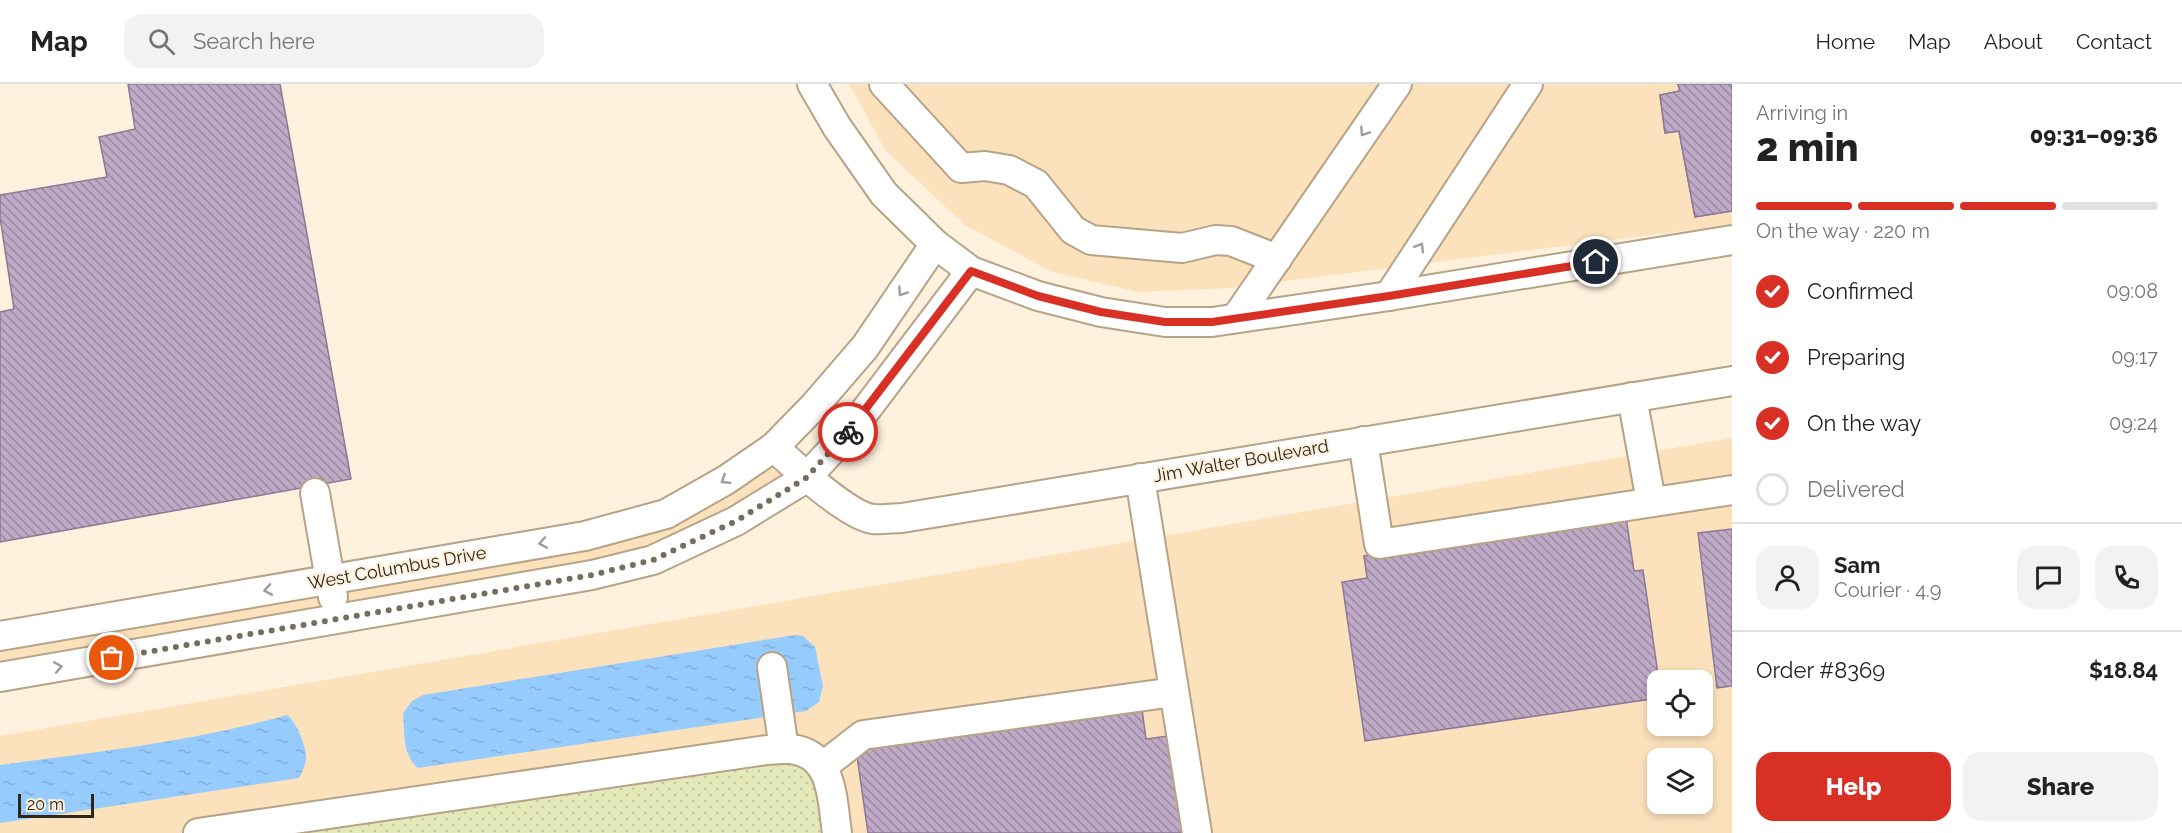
<!DOCTYPE html>
<meta charset="utf-8">
<style>
body{margin:0;font-family:Raleway,sans-serif;background:#f2f2f2;color:#222;height:100vh;display:flex;flex-direction:column;font-size:22px;white-space:nowrap}
*{box-sizing:border-box;margin:0}
p{font-size:20px;color:#767676}
.icon{flex:none;width:33px;height:33px;fill:none;stroke:currentColor;stroke-width:2;stroke-linecap:round;stroke-linejoin:round}
.map{position:relative;flex:1;overflow:hidden}
.side{display:flex;flex-direction:column;background:#fff;width:450px}
.side>*{flex:none}
.fabs{position:absolute;left:1647px;top:586px;display:grid;gap:12px}
.fabs a{display:grid;place-items:center;width:66px;height:66px;border-radius:12px;background:#fff;box-shadow:0 3px 9px #0003;font-size:30px}
.scale{position:absolute;left:18px;bottom:15px;width:76px;box-sizing:border-box;padding-left:6px;border:3px solid #2e261a;border-top:0;font-size:16px;line-height:21px;white-space:nowrap;color:#2e261a;-webkit-text-stroke:4px #fef1de;paint-order:stroke}
.pin{position:absolute;display:grid;place-items:center;width:51px;height:51px;color:#fff;margin:-26px;border:3px solid #fff;border-radius:50%;box-shadow:0 2px 6px #0007}
.courier{position:absolute;display:grid;place-items:center;width:60px;height:60px;margin:-30px;border:4px solid #d93025;border-radius:50%;background:#fff;color:#222;box-shadow:0 2px 8px #0007}
.head em{font-style:normal;font-weight:800}
.head div{display:flex;flex-direction:column-reverse}
.head{display:flex;align-items:center;justify-content:space-between;height:102px;padding:0 24px}
h1{font-size:39px;font-weight:800;line-height:45px}
.bar{display:grid;grid-template-columns:repeat(4,1fr);gap:9px 6px;align-content:center;height:72px;padding:0 24px}
.bar i{height:8px;border-radius:4px;background:#e0e0e0}
.bar .current{background:#d93025}
.bar p{grid-column:span 4}
.line{display:flex;align-items:center;gap:15px;padding:0 24px;border-top:2px solid #e0e0e0}
.line div{flex:1}
.round{display:grid;place-items:center;flex:none;width:63px;height:63px;border-radius:18px;background:#f2f2f2}
ol{padding:0 24px;list-style:none}
li{display:flex;align-items:center;gap:18px;height:66px}
li p{margin-inline-start:auto}
li .icon{padding:6px;border-radius:50%;background:#d93025;color:#fff;stroke-width:4}
li:last-child{color:#767676}
li i{width:33px;height:33px;border:3px solid #e0e0e0;border-radius:50%}
.cta{display:flex;gap:12px;margin-top:auto;padding:12px 24px}
.cta a{flex:1;height:69px;border-radius:18px;background:#d93025;color:#fff;font-size:24px;font-weight:800;line-height:69px;text-align:center}
.cta a+a{background:#f2f2f2;color:#222}
header{display:flex;align-items:center;gap:36px;box-sizing:border-box;height:84px;padding:0 30px;background:#fff;border-bottom:2px solid #e0e0e0}
header strong{font-size:28px}
nav{display:flex;gap:33px;margin-inline-start:auto;font-size:21px}
.search{width:420px;height:54px;background:#f2f2f2;display:flex;align-items:center;gap:15px;box-sizing:border-box;padding:0 21px;border-radius:18px;color:#767676;font-size:22px}
main{display:flex;flex:1;min-height:0}
.map>svg:first-child{display:block}
</style>
<header>
<strong>Map</strong>
<div class="search"><svg class="icon" aria-label="search" viewBox="0 0 24 24"><circle cx="10" cy="10" r="6"/><path d="M15 15l6 6"/></svg>Search here</div>
<nav><a>Home</a><a>Map</a><a>About</a><a>Contact</a></nav>
</header>
<main>
<div class="map">
<svg width="1732" height="749" viewBox="0 0 1732 749">
<defs>
<pattern id="grass-dots" width="8" height="8" patternUnits="userSpaceOnUse" patternTransform="scale(1.5)"><rect width="8" height="8" fill="#e4e9ba"/><path d="M2 2h.1M6 6h.1" fill="none" stroke="#c4c89f" stroke-width="1.8" stroke-linecap="round"/></pattern>
<pattern id="water-ripples" width="26" height="14" patternUnits="userSpaceOnUse" patternTransform="scale(1.5)"><rect width="26" height="14" fill="#96cbfd"/><path d="M2 4q2-2 4 0t4 0M15 11q2-2 4 0t4 0" fill="none" stroke="#82aed8"/></pattern>
<pattern id="building-back-hatch" width="6" height="6" patternUnits="userSpaceOnUse" patternTransform="scale(1.5)"><rect width="6" height="6" fill="#beaac7"/><path d="M-1 5l2 2M0 0l6 6M5-1l2 2" fill="none" stroke="#9b8aa1"/></pattern>
</defs>
<rect width="100%" height="100%" fill="#fef1de"/>
<g fill="#fbe2bc" fill-rule="evenodd">
<polygon points="849,0 1732,0 1732,141 1230,204 1139,208 1052,188 965,141 886,67"/>
<path d="M1732,354V749H0V652ZM1658,597H1702V642H1658ZM1658,675H1702V720H1658Z"/>
<polygon points="772,382 783,391 730,424 649,462 589,477 0,577 0,567 588,467 672,443 732,409"/>
</g>
<path fill="url(#grass-dots)" d="M781,678C823,685 820,713 827,749H290Z"/>
<g fill="url(#water-ripples)">
<path d="M795,551L803,552L815,563L823,602L819,618L806,627L418,684C402,671 405,648 403,629L412,617L423,611Z"/>
<path d="M287,631C297,638 307,664 306,676C305,683 302,688 299,694L0,739V681C96,668 194,658 287,631Z"/>
</g>
<g fill="url(#building-back-hatch)" stroke="#8c7894" stroke-width="1.5">
<polygon points="128,0 280,0 351,395 0,458 0,228 14,225 0,133 0,111 107,93 99,53 135,45"/>
<polygon points="1678,0 1732,0 1732,127 1695,133 1679,47 1665,49 1660,11 1680,7"/>
<polygon points="1678,0 1732,0 1732,127 1695,133 1679,47 1665,49 1660,11 1680,7"/>
<polygon points="1626,433 1634,487 1643,486 1659,597 1658,597 1658,614 1365,657 1342,498 1367,494 1364,472"/>
<polygon points="1732,445 1732,602 1717,604 1698,449"/>
<polygon points="1142,625 1146,655 1175,651 1189,749 868,749 856,665"/>
</g>
<g fill="none" stroke-linecap="round" stroke-linejoin="round">
<defs>
<g id="minor">
<polyline points="812,0 837,43 884,110 935,160 971,187 1038,212 1101,228 1165,238 1212,238 1389,212 1732,156"/>
<polyline points="884,0 961,84 985,82 1009,86 1036,100 1073,146 1091,156 1182,164 1216,156 1231,157 1277,175"/>
<polyline points="1389,212 1528,0"/>
<polyline points="1236,234 1397,0"/>
<polyline points="1632,313 1651,417"/>
<polyline points="1363,357 1379,460 1732,406"/>
<path d="M774,363C793,381 848,432 873,435C882,436 892,434 902,434L1732,297"/>
<polyline points="1140,394 1197,749"/>
<polyline points="315,409 333,513"/>
<polyline points="0,552 585,452 666,430 726,396 774,363 815,321 865,263 935,160"/>
<polyline points="772,583 784,665"/>
<polyline points="0,593 592,491 653,476 736,437 806,394 853,343 971,187"/>
<polyline points="822,683 863,651 1174,608"/>
<path d="M198,749L767,666C775,666 784,664 791,665C834,670 832,716 837,749"/>
</g>
</defs>
<use href="#minor" stroke="#b7a386" stroke-width="32"/>
<use href="#minor" stroke="#fff" stroke-width="28"/>
</g>
<defs><path id="oneway-chevron" d="M-2-3.5L2.5 0L-2 3.5" fill="none" stroke-width="1.6" stroke-linecap="round" stroke-linejoin="round" transform="scale(1.5)"/></defs>
<g stroke="#a19d98">
<use href="#oneway-chevron" transform="translate(1364 48) rotate(124)"/>
<use href="#oneway-chevron" transform="translate(1420 163) rotate(-58)"/>
<use href="#oneway-chevron" transform="translate(902 208) rotate(124)"/>
<use href="#oneway-chevron" transform="translate(725 396) rotate(148)"/>
<use href="#oneway-chevron" transform="translate(543 459) rotate(170)"/>
<use href="#oneway-chevron" transform="translate(268 506) rotate(170)"/>
<use href="#oneway-chevron" transform="translate(58 583) rotate(-10)"/>
</g>
<g fill="none" stroke-linecap="round" stroke-linejoin="round">
<polyline stroke="#776d5f" stroke-width="6" stroke-dasharray="0 10.8" points="112,574 592,491 653,476 736,437 806,394 848,348"/>
<polyline stroke="#d93025" stroke-width="8" points="848,348 971,187 1038,212 1101,228 1165,238 1212,238 1389,212 1596,178"/>
</g>
<g text-anchor="middle" stroke-width="4.5" stroke-linejoin="round" paint-order="stroke">
<g font-size="18" fill="#2e261a" stroke="#fef1de">
<text transform="translate(1241 377) rotate(-10)" y="6">Jim Walter Boulevard</text>
<text transform="translate(397 484) rotate(-10)" y="6">West Columbus Drive</text>
</g>
</g>
</svg>
<div class="fabs">
<a><svg class="icon" aria-label="locate" viewBox="0 0 24 24"><circle cx="12" cy="12" r="6"/><path d="M12 2v4M12 18v4M2 12h4M18 12h4"/></svg></a>
<a><svg class="icon" aria-label="layers" viewBox="0 0 24 24"><path d="M12 4l9 5-9 5-9-5zM3 14l9 5 9-5"/></svg></a>
</div>
<div class="scale">20 m</div>
<div class="pin" style="left:112px;top:574px;background:#ea580c"><svg class="icon" aria-label="bag" viewBox="0 0 24 24"><path d="M5 8h14l-1 12H6zM9 8a3 3 0 0 1 6 0"/></svg></div>
<div class="pin" style="left:1596px;top:178px;background:#1f2937"><svg class="icon" aria-label="home" viewBox="0 0 24 24"><path d="M3 11l9-7 9 7M6 9v11h12V9"/></svg></div>
<div class="courier" style="left:848px;top:348px"><svg class="icon" aria-label="bike" viewBox="0 0 24 24"><circle cx="6" cy="16" r="4"/><circle cx="18" cy="16" r="4"/><path d="M6 16l4-8h5l3 8M10 8l3 8H6M13 5h3"/></svg></div>
</div>
<section class="side">
<div class="head"><div><h1>2 min</h1><p>Arriving in</p></div><em>09:31–09:36</em></div>
<div class="bar"><i class="current"></i><i class="current"></i><i class="current"></i><i></i><p>On the way · 220 m</p></div>
<ol>
<li><svg class="icon" aria-label="check" viewBox="0 0 24 24"><path d="M5 12l5 5 9-10"/></svg>Confirmed<p>09:08</p></li>
<li><svg class="icon" aria-label="check" viewBox="0 0 24 24"><path d="M5 12l5 5 9-10"/></svg>Preparing<p>09:17</p></li>
<li><svg class="icon" aria-label="check" viewBox="0 0 24 24"><path d="M5 12l5 5 9-10"/></svg>On the way<p>09:24</p></li>
<li><i></i>Delivered</li>
</ol>
<div class="line" style="height:108px"><a class="round"><svg class="icon" aria-label="person" viewBox="0 0 24 24"><circle cx="12" cy="8" r="4"/><path d="M4 21q1-7 8-7t8 7"/></svg></a><div><b>Sam</b><p>Courier · 4.9</p></div><a class="round"><svg class="icon" aria-label="chat" viewBox="0 0 24 24"><path d="M4 5h16v11H9l-5 4z"/></svg></a><a class="round"><svg class="icon" aria-label="phone" viewBox="0 0 24 24"><path d="M5 4h4l2 5-3 2q2 4 5 5l2-3 5 2v4C11 20 4 13 5 4z"/></svg></a></div>
<div class="line" style="height:78px"><div>Order #8369</div><b>$18.84</b></div>
<div class="cta"><a>Help</a><a>Share</a></div>
</section>
</main>
